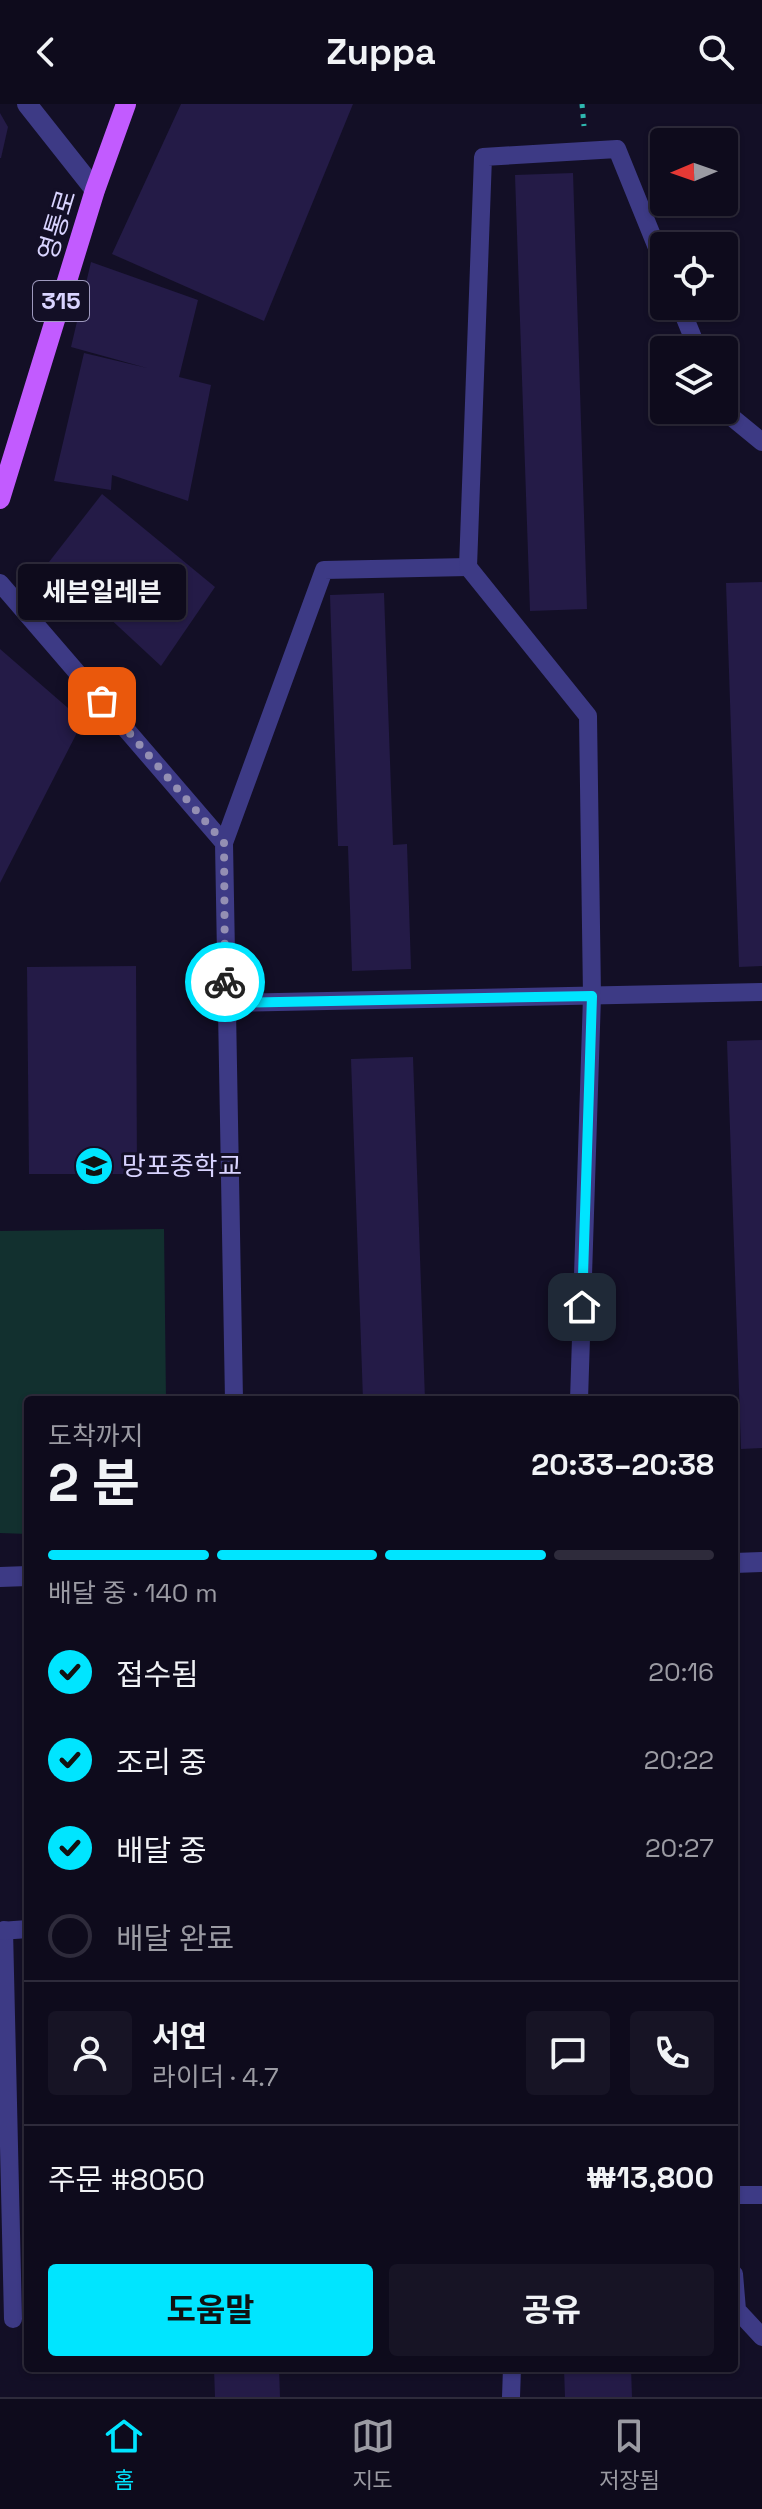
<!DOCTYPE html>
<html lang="ko">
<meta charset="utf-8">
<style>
body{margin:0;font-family:"Space Grotesk","Noto Sans KR",sans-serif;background:#171425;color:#f1f3f6;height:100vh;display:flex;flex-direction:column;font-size:30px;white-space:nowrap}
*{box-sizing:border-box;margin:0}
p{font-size:26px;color:#9b9ba3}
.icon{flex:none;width:44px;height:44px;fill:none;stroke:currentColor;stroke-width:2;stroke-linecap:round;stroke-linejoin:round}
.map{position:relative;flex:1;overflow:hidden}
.drawer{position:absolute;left:24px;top:1292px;width:714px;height:976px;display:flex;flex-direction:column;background:#0e0b1c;border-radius:8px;box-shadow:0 2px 6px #0004,0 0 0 2px #2e2b3b}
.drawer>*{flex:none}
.needle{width:52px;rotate:268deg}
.fabs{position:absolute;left:650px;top:24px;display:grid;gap:16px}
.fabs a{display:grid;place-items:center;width:88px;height:88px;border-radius:8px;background:#0e0b1c;box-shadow:0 2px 6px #0004,0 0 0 2px #2e2b3b;font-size:40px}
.pin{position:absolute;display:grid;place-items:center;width:68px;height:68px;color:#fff;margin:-34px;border-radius:16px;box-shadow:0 4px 12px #0006}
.courier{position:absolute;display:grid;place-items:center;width:80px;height:80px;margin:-40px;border:6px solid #00e5ff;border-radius:50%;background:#fff;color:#222;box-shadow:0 2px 10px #0007}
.bubble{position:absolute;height:56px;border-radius:8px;background:#0e0b1c;box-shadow:0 2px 6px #0004,0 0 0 2px #2e2b3b;font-size:26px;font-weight:700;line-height:56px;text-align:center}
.headline em{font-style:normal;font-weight:700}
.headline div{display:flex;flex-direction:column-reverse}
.headline{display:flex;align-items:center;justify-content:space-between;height:136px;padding:0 24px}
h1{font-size:52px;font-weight:700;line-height:60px}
.bar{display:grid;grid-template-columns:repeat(4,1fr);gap:12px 8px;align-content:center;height:96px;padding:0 24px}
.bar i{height:10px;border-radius:6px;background:#2e2b3b}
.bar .on{background:#00e5ff}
.bar p{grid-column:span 4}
.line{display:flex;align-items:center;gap:20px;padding:0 24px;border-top:2px solid #2e2b3b}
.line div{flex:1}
.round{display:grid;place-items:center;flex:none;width:84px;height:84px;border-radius:8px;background:#171425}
ol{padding:0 24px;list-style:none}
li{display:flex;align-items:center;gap:24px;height:88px}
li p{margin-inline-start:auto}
li .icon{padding:8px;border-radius:50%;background:#00e5ff;color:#111;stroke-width:4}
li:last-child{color:#9b9ba3}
li i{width:44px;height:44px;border:4px solid #2e2b3b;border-radius:50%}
.cta{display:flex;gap:16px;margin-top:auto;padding:16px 24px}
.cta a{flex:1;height:92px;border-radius:8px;background:#00e5ff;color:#111;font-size:32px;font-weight:700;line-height:92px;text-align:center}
.cta a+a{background:#171425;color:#f1f3f6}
header{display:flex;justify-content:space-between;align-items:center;height:104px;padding:0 24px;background:#0e0b1c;font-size:36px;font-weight:700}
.tab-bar{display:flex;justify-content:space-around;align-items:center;height:112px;border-top:2px solid #2e2b3b;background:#0e0b1c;font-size:22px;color:#9b9ba3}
.tab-bar a{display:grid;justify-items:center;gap:4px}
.tab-bar .on{color:#00e5ff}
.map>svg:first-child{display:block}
</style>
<header><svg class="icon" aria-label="back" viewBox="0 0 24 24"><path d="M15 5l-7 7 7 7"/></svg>Zuppa<svg class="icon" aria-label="search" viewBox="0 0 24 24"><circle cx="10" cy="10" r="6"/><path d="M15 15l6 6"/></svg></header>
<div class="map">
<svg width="762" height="2293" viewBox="0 0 762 2293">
<rect width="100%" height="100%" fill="#130f26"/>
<polygon fill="#12302f" points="164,1125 166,1296 28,1296 28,1430 0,1429 0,1127"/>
<g fill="#241b47">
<polygon points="181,0 353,0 264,217 112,150"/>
<polygon points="0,9 8,23 1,54 0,54"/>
<polygon points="573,69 587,505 530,507 515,71"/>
<polygon points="91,158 198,196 179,273 211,281 188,397 112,371 111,386 54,377 84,249 147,264 71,243"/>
<polygon points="102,390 215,483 161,562 49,458"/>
<polygon points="762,478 762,862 739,863 726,479"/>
<polygon points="384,489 393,741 407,740 411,865 352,867 348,742 338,742 330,491"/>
<polygon points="0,545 83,617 0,779"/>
<polygon points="136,862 137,1070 29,1070 27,863"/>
<polygon points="762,936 762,1344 741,1345 727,937"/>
<polygon points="413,953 425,1296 363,1296 351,955"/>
<polygon points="214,2264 279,2264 280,2293 215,2293"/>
<polygon points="564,2264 631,2264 632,2293 565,2293"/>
</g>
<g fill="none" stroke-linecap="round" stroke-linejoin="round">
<polyline stroke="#2fb8b0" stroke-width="5" stroke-dasharray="4 6" stroke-linecap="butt" points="582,0 584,22"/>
<g stroke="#3d3a85" stroke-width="18">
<polyline points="680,202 698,246"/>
<polyline points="723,306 762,338"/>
<polyline points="0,479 224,739 234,1296"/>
<polyline points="224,739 324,466 468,463"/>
<polyline points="226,899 762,888"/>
<polyline points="579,1296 592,892 588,612 468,463 483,53 617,45 664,161"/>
<polyline points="4,1826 13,2215"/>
<polyline points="0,1827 28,1825"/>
<polyline points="734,2091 762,2091"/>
<polyline points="734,2170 737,2206 762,2233"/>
<polyline points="511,2293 512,2264"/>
</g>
<g stroke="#3d3a85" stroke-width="20">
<polyline points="27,0 95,86"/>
<polyline points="734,1459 762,1458"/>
<polyline points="0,1473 28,1472"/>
</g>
<polyline stroke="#c25bff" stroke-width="20" points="0,395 95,86 126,0"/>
</g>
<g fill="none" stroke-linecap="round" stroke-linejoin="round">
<polyline stroke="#948fb3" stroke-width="8" stroke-dasharray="0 14.4" points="102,597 224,739 225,878"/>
<polyline stroke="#00e5ff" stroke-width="10" points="225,878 226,899 592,892 582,1203"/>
</g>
<defs>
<symbol id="school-disc" viewBox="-11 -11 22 22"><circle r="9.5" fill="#00e5ff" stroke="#130f26"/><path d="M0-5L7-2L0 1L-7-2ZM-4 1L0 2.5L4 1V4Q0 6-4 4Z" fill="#111"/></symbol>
</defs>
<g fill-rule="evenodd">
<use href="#school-disc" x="72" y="1040" width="44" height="44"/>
</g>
<g text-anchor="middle" stroke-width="6" stroke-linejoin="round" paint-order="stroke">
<rect fill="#130f26" stroke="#9e99be" stroke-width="2" x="33" y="177" width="56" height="40" rx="6"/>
<g font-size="24" font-weight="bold" fill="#d9d4ff">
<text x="61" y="205">315</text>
</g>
<g font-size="26" fill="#d9d4ff" stroke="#130f26">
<text transform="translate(57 121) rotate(-73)" y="9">영통로</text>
</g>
<g font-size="26" fill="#d9d4ff" stroke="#130f26" text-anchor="start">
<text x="122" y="1071">망포중학교</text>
</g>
</g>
</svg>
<div class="fabs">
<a><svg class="needle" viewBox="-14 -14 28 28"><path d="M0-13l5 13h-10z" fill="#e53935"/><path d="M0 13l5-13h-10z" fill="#9b9ba3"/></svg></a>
<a><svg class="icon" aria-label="locate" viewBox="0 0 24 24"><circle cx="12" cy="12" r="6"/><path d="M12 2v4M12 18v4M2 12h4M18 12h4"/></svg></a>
<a><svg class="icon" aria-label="layers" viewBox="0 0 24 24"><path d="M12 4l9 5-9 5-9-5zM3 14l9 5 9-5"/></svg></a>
</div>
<div class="pin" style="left:102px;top:597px;background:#ea580c"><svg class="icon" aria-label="bag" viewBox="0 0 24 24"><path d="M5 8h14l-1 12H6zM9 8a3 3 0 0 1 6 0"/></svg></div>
<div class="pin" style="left:582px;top:1203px;background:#1f2937"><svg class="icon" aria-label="home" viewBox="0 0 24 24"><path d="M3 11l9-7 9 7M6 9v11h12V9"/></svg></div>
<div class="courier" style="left:225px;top:878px"><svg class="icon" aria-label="bike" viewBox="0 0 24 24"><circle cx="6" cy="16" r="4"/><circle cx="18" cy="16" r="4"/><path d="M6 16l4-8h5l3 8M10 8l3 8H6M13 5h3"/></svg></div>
<div class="bubble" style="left:18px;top:460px;width:168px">세븐일레븐</div>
<section class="drawer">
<div class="headline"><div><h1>2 분</h1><p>도착까지</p></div><em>20:33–20:38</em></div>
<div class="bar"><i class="on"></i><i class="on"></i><i class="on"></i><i></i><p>배달 중 · 140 m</p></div>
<ol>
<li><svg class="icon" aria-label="check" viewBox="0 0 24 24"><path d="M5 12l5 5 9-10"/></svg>접수됨<p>20:16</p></li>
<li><svg class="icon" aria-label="check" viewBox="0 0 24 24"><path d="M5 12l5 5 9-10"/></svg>조리 중<p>20:22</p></li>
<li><svg class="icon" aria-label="check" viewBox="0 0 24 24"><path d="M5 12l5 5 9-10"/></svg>배달 중<p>20:27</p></li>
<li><i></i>배달 완료</li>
</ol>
<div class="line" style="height:144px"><a class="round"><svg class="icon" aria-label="person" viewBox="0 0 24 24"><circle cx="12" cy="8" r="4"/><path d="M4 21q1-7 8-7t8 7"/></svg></a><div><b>서연</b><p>라이더 · 4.7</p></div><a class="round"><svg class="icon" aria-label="chat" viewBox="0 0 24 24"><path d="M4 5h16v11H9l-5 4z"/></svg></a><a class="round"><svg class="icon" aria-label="phone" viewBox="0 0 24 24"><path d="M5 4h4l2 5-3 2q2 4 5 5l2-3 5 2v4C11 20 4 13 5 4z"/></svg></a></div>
<div class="line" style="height:104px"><div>주문 #8050</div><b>₩13,800</b></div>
<div class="cta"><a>도움말</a><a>공유</a></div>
</section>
</div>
<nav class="tab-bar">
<a class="on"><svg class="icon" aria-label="home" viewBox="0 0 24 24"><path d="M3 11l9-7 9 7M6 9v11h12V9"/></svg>홈</a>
<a><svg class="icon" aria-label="map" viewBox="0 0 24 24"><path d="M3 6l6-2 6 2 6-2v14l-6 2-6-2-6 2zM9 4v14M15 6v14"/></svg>지도</a>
<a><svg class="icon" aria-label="saved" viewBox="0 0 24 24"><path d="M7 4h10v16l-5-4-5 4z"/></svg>저장됨</a>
</nav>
